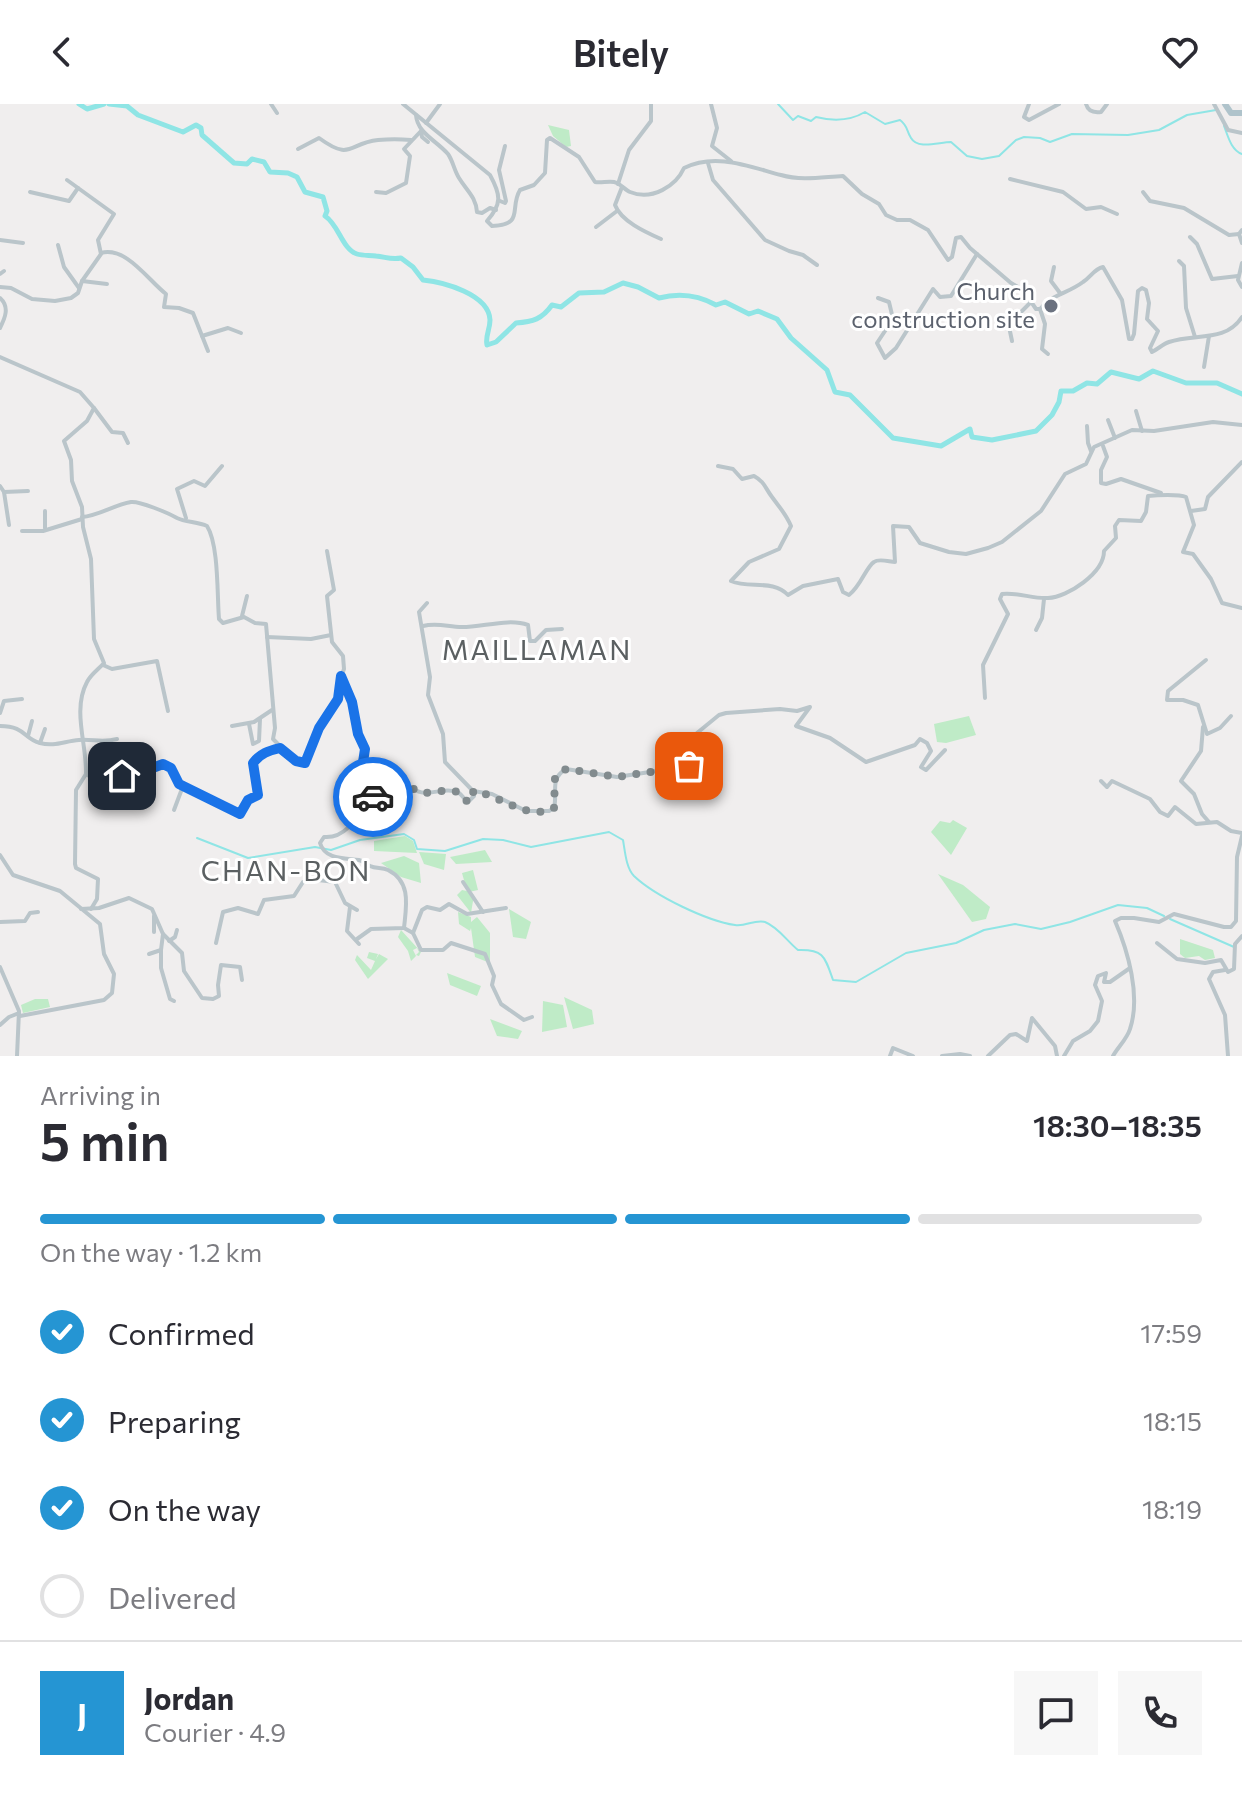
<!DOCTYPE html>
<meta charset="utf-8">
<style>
body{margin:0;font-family:Commissioner,sans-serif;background:#f7f7f7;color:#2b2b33;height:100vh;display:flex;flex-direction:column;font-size:30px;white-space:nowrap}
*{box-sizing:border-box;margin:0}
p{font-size:26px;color:#7c7c81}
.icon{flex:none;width:44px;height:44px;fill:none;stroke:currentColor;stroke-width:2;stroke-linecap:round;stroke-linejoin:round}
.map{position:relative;height:952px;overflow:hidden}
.drawer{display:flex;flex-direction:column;background:#fff;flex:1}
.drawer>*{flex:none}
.pin{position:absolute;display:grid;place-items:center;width:68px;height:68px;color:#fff;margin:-34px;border-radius:16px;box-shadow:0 4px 12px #0006}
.courier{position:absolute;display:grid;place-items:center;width:80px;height:80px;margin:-40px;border:6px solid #1a73e8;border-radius:50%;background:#fff;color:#222;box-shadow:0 2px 10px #0007}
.summary em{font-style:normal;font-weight:600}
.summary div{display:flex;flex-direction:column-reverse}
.summary{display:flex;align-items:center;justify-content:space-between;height:136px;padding:0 40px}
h1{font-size:52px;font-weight:600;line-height:60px}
.bar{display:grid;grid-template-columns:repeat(4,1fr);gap:12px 8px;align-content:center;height:96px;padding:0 40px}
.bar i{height:10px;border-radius:6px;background:#e1e1e2}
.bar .current{background:#2595d3}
.bar p{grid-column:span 4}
.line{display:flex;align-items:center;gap:20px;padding:0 40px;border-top:2px solid #e1e1e2}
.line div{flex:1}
.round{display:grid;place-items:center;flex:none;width:84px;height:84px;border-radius:0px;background:#f7f7f7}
ol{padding:0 40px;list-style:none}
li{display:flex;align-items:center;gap:24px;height:88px}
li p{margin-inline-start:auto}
li .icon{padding:8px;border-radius:50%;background:#2595d3;color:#fff;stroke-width:4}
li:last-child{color:#7c7c81}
li i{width:44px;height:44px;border:4px solid #e1e1e2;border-radius:50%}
header{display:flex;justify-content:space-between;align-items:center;height:104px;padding:0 40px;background:#fff;font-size:36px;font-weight:600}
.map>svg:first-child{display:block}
</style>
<header><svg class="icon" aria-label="back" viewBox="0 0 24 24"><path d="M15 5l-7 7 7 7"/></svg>Bitely<svg class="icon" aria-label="heart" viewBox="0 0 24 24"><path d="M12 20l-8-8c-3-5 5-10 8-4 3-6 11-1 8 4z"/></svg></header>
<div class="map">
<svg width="1242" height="952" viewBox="0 0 1242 952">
<rect width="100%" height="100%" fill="#f0eeee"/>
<g fill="#bfebc7">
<polygon points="548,21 569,26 571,42 566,43 553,32"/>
<polygon points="969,612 976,631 946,639 937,638 934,620"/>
<polygon points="953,716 967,724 951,751 931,728 940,717 950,719"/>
<polygon points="405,732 413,737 417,749 374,747 374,737"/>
<polygon points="485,746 492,758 456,760 450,753"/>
<polygon points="419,748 446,750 444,766 424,760"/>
<polygon points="404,752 419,759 421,779 401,773 381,759"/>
<polygon points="473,766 478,786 469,788 474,791 471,809 457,791 462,786 467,787 462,769"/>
<polygon points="938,770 963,781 990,803 986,815 972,818"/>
<polygon points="509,805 531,818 526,835 513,833"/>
<polygon points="458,808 471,813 471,818 477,813 490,829 490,859 475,853 471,824 470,827 459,820"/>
<polygon points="401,826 421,848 419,852 416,851 419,848 417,844 413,846 416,852 411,857 408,847 398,833"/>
<polygon points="1180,835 1213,846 1215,854 1205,856 1199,852 1185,854 1180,850"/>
<polygon points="369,848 378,850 376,855 379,850 388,855 368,875 355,856 357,851 371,866 375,857 367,854"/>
<polygon points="447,869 481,882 477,892 450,881"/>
<polygon points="564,893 592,906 594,920 573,925"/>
<polygon points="35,895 48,895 50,903 23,909 21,901"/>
<polygon points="543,897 563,901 567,923 542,928"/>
<polygon points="490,915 522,927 518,935 497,932"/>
</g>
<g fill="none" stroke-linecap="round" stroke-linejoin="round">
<g stroke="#8fe5e5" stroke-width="2">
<path d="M778,0L793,16L798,12L811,17L816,13C832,17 850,17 865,8L885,20L900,16C908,22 906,26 911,34C918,46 939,38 951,38L967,52L982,55L999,52L1016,36L1024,33L1040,34L1050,38L1072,30L1128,31L1159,26L1187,11L1216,6"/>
<path d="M1224,22C1228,32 1231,46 1242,50"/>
<path d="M197,734L248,754L315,743L331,746L360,736L404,730L414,736L417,745L445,747L483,735L503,736L531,743L609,728L623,736C625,747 626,764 634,772C655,792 707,817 735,821C745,823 755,815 765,818C778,823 787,837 798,846C824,845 825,853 833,876L856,878L906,849L956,839L984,826L1015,820L1041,825L1070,818L1118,801L1147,804L1164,812"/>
<polyline points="1170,815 1234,843"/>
</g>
<g stroke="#8fe5e5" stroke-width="5">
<polyline points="79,0 87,5 104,0"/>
<path d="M109,0L127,2L138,11L183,28L196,21L201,24L202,31L234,59L247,60L252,55L264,58L270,68L288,69L297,73L305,88L323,93L327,107L325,112C339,121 342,145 357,150C363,152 370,151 376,152C386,153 391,156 401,154L413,163L423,176C443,178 489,190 490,216C490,226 485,232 487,241L496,238L516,219C533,218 542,215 552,201L561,203L579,189L604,188L623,179L638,183L659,194C678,189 698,191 716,201L725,198L749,210L758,207L777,215L791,234L827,266L835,288L850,291L893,334L941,342L970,325L972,333L992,336L1036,327L1052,311L1059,298L1061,287H1073L1087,279L1097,280L1111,268L1139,275L1153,267L1186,279H1217L1242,290"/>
</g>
<g stroke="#bac5ca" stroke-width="4">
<polyline points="271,0 277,9"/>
<path d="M403,0L490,71C501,91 502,100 487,117L492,122C525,121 509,104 520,86L534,81L545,69L547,36L550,34L579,53L595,78C601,79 608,77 614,78C620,79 625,86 630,88C652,97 676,82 684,64C716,48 750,63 781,71C802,77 822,73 843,72L862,90L879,100L886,111L897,116H910L928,126L948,156L952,153L956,134L961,133L970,144L1011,179L1023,186L1036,205H1040C1054,189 1067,190 1083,178C1091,173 1094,165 1103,163L1122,196L1129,235H1132L1134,230L1138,187L1142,184L1146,186L1149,199L1147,215L1158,227L1150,244L1152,248C1158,245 1163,240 1169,238C1195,229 1225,239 1242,213"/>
<polyline points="711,0 717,24 712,42 731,57"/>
<polyline points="1029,0 1024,13 1029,16 1059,0"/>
<path d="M1086,0C1088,7 1094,9 1101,8L1107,0"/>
<polyline points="1214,0 1228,26 1242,29"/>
<path d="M416,11C417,29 437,37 448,50C453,57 454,66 459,74C467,87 476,93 477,108L482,109L490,104L496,106"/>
<polyline points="426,19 440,0"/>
<path d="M298,45L319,34C352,58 348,39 378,36C388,35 401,35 411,36"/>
<polyline points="708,59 713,76 765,136 789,147 803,151 817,161"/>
<polyline points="1010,75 1063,88 1086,105 1101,103 1117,110"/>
<polyline points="618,80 629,46 651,17 651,0"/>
<path d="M622,83L615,101C621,117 645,128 661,135"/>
<polyline points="30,88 69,97 78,84"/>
<polyline points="376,88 386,89 406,79 410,52 404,45 421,27 422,33 428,38"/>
<polyline points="1143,88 1150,97 1184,104 1229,131 1239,130"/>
<polyline points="500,97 505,99 506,97 499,66 505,42"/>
<polyline points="596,123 617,107"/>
<polyline points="1242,126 1239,130 1242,139"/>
<polyline points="1190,133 1197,140 1212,175 1238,172"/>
<polyline points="0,136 23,139"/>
<polyline points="58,141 64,163 79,184"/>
<path d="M101,149C126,142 148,176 166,190L164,203L179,204L193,209L208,247"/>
<polyline points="1179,157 1184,162 1186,204 1195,233"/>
<polyline points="1242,159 1238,176 1242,183"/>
<polyline points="1054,163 1051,177 1060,189"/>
<polyline points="0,170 4,167"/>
<polyline points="82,177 107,180"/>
<polyline points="0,183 11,184 32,195 55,197 71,194 78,189 82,177 101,150 98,136 114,110 67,76"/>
<path d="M0,194C10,203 5,214 0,224"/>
<polyline points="878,194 889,198 893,215 877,239 885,254 896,244 933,185 940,193 951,192 977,150"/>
<polyline points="1040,205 1045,220 1042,245 1048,250"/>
<polyline points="202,232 228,224 241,229"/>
<polyline points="1012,237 1007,213 1008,207 1020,209 1031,198"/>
<path d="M0,253L80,288L94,304L87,317L64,337L71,356L72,377L82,403L83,423L91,455L94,535L104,559C99,565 91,570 87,578C72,606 87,641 86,670L99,678L116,673H143L150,665L163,660L171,664L179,680L240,710L248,696L258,691L253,659L266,647L280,644"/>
<polyline points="1204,263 1209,232"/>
<polyline points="94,304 112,328 123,329 128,339"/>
<polyline points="1136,307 1142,327"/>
<polyline points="1108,316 1115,334"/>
<polyline points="1087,322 1088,339 1091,347"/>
<polyline points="1103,342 1107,353 1101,366 1101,379 1106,380 1121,375 1161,389"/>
<path d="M718,362L733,365L742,375L754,372C765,378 765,384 772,393C780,404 786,410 791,422L779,445L749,458L731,477C749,485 773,475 788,491L803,482L838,475L843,488L849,491C861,482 866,463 874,458C879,454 890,458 895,458L893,422L909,423L920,439L949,448L966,450L988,444L1002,438L1041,407L1065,370L1086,360L1094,343L1132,326L1154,327L1213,318L1242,321"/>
<polyline points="0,382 4,388 9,421"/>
<polyline points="4,388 28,387"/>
<polyline points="45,407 45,424"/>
<polyline points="1191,407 1205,405 1208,393 1242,358"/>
<path d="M82,413C98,412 114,401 131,398C140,397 168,409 177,414C185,418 198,418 207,422C219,441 217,492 219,515L223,519L244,513L255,519L266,520L275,624L273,635L293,655L303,659L311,647L319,624L338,595L341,573L344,565L343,552L332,538L327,492L334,486L327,447"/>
<polyline points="186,414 177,385 194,377 205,382 222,362"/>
<polyline points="22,427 43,427 82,415"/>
<path d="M427,499L419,508L430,573L428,591L443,630L445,658L473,687L492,690L526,707H549L554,704C558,688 549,675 566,665L617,673L689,662L702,656L705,641L697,629L719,611L726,609L780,605L797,607L810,603L796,622L830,634L866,658L915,641L920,635L927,639L931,647L921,663L926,666L945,646"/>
<polyline points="242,512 247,492"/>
<path d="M423,522C437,518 448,523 462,523C483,523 509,514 528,521L530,537H535L546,526L562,525"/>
<polyline points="1036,526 1042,514 1044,495"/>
<polyline points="267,533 311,535 331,531"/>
<polyline points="1206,556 1168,587 1167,596 1183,596 1198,601 1207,630 1220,624 1231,612"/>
<polyline points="103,561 112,565 157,557 168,607"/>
<path d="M341,572L352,598L358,630L365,645L360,678L364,693H381L388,687L398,688L414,685C426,695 445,681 459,689C462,691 464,695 468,698L474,692L473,688"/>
<path d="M985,594L983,561L1008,510L1000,495L1002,490C1017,488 1033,495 1048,494C1068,493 1104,469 1104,447L1116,434L1115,422L1119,416L1141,417L1146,408L1148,392C1157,391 1179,390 1186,393L1194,421L1183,448L1193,450L1211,475L1222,499L1242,504"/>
<polyline points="0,609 4,597 22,595"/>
<polyline points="249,620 253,640 259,637 260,615"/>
<path d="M0,622C26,622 23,635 40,639C54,643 65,637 79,636C93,635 103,639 117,635"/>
<polyline points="232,622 254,618 272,606"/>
<polyline points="1203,623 1201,647 1181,677 1194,690 1202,710 1209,718"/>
<polyline points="28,632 32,617"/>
<polyline points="40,639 45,625"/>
<polyline points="86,670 76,686 75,760 76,764 98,775 97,795 91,805"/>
<polyline points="1101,677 1107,683 1112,677 1150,695 1160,708 1168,712 1175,703 1196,720 1217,718 1231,727 1242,729"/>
<polyline points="174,706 183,682"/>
<polyline points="0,751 13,771 60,787 100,820 104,850 114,870 112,889 104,896 20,912"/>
<polyline points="463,778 483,808"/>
<polyline points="350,803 347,827 359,840"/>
<polyline points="81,805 99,804 129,794 152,805 163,830 182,849 184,867 202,894 213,895 219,892 218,881 221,861 240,863 242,876"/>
<polyline points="0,818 25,817 30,809 38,808"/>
<polyline points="404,824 413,829 421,846 443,846 451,839 485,850 494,872 492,881 501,900 524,916 532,913"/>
<polyline points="154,828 154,812"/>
<polyline points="413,829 422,806 427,803 440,806 449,800 467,810 506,804"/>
<path d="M357,835L371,825L404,824C406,803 412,778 388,766C382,763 376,765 370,762C366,760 363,757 359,756C345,754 325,756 320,739L324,733C347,735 358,711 369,694"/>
<polyline points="169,837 175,833 177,826"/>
<polyline points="216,839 223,808 238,804 258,810 264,796 294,792 303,778 318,776 335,778 345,799 357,806"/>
<polyline points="1157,839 1177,855 1205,859 1221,856 1228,868 1234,865 1235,840 1242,832"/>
<polyline points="161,846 161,864 170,895 174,897"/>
<polyline points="149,850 161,846 163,830"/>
<polyline points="0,863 19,907 17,952"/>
<polyline points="1225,866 1213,868 1209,875 1225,911 1228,952"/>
<polyline points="0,921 9,913 19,909"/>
<polyline points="890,952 893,944 913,952"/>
<polyline points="942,952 960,950 970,952"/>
<polyline points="988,952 1010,931 1016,930 1027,937 1032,914 1055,942 1057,952"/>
<polyline points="1064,952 1073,937 1090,927 1098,917 1102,897 1095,881 1098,872 1106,869 1104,878 1110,878 1130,864"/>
<path d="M1113,952C1118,943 1127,935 1130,925C1141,892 1128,847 1115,817L1121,814H1134L1159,818L1174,810L1224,823H1231L1236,817L1237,753L1242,732"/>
</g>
<polyline stroke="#afc3cb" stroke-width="6" points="1225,0 1231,9 1242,9"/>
</g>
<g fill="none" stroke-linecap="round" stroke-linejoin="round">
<path stroke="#828b8e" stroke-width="8" stroke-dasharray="0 14.4" d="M373,693H381L388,687L398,688L414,685C426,695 445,681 459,689C462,691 464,695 468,698L474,692L473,687C499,690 528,718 554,704L555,674L566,665L617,673L689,662"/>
<path stroke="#1a73e8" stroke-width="10" d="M122,672L143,673L150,665L163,660L171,664L179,680L240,710L248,696L258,691L253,659C261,649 268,647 280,644L296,657L305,659L319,624L338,595L341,572L352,598L358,630L365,645L360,678L364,693H373"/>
</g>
<circle fill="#6b7280" stroke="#fff" stroke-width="3" cx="1051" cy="202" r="8"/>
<g text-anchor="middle" stroke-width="6" stroke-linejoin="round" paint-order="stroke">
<g font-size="24" fill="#5b616d" stroke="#fff" text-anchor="end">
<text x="1035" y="196">Church<tspan x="1035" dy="28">construction site</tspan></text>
</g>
<g font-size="28" letter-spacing="2" fill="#5b6062" stroke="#fff">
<text x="537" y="556">MAILLAMAN</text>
<text x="286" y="777">CHAN-BON</text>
</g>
</g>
</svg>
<div class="pin" style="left:689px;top:662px;background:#ea580c"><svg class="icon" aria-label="bag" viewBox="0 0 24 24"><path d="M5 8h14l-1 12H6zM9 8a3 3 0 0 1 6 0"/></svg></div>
<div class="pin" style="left:122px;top:672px;background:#1f2937"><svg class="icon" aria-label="home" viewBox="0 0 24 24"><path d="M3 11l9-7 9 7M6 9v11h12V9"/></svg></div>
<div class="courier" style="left:373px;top:693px"><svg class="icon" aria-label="car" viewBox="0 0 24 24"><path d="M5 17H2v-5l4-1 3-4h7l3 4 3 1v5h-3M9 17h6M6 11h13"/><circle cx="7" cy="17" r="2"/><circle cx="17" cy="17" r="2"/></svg></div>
</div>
<section class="drawer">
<div class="summary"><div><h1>5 min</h1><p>Arriving in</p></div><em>18:30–18:35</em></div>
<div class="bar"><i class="current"></i><i class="current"></i><i class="current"></i><i></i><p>On the way · 1.2 km</p></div>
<ol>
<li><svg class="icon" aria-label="check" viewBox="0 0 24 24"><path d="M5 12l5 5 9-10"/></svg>Confirmed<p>17:59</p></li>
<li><svg class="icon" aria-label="check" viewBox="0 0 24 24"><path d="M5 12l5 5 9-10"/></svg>Preparing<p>18:15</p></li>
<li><svg class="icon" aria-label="check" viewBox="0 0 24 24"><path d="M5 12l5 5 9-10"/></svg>On the way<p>18:19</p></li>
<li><i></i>Delivered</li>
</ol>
<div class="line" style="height:144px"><b class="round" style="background:#2595d3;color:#fff">J</b><div><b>Jordan</b><p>Courier · 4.9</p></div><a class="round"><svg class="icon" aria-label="chat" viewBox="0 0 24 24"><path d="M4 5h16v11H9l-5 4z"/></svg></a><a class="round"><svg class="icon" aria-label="phone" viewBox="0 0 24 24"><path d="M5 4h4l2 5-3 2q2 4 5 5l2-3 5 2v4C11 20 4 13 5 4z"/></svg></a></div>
</section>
